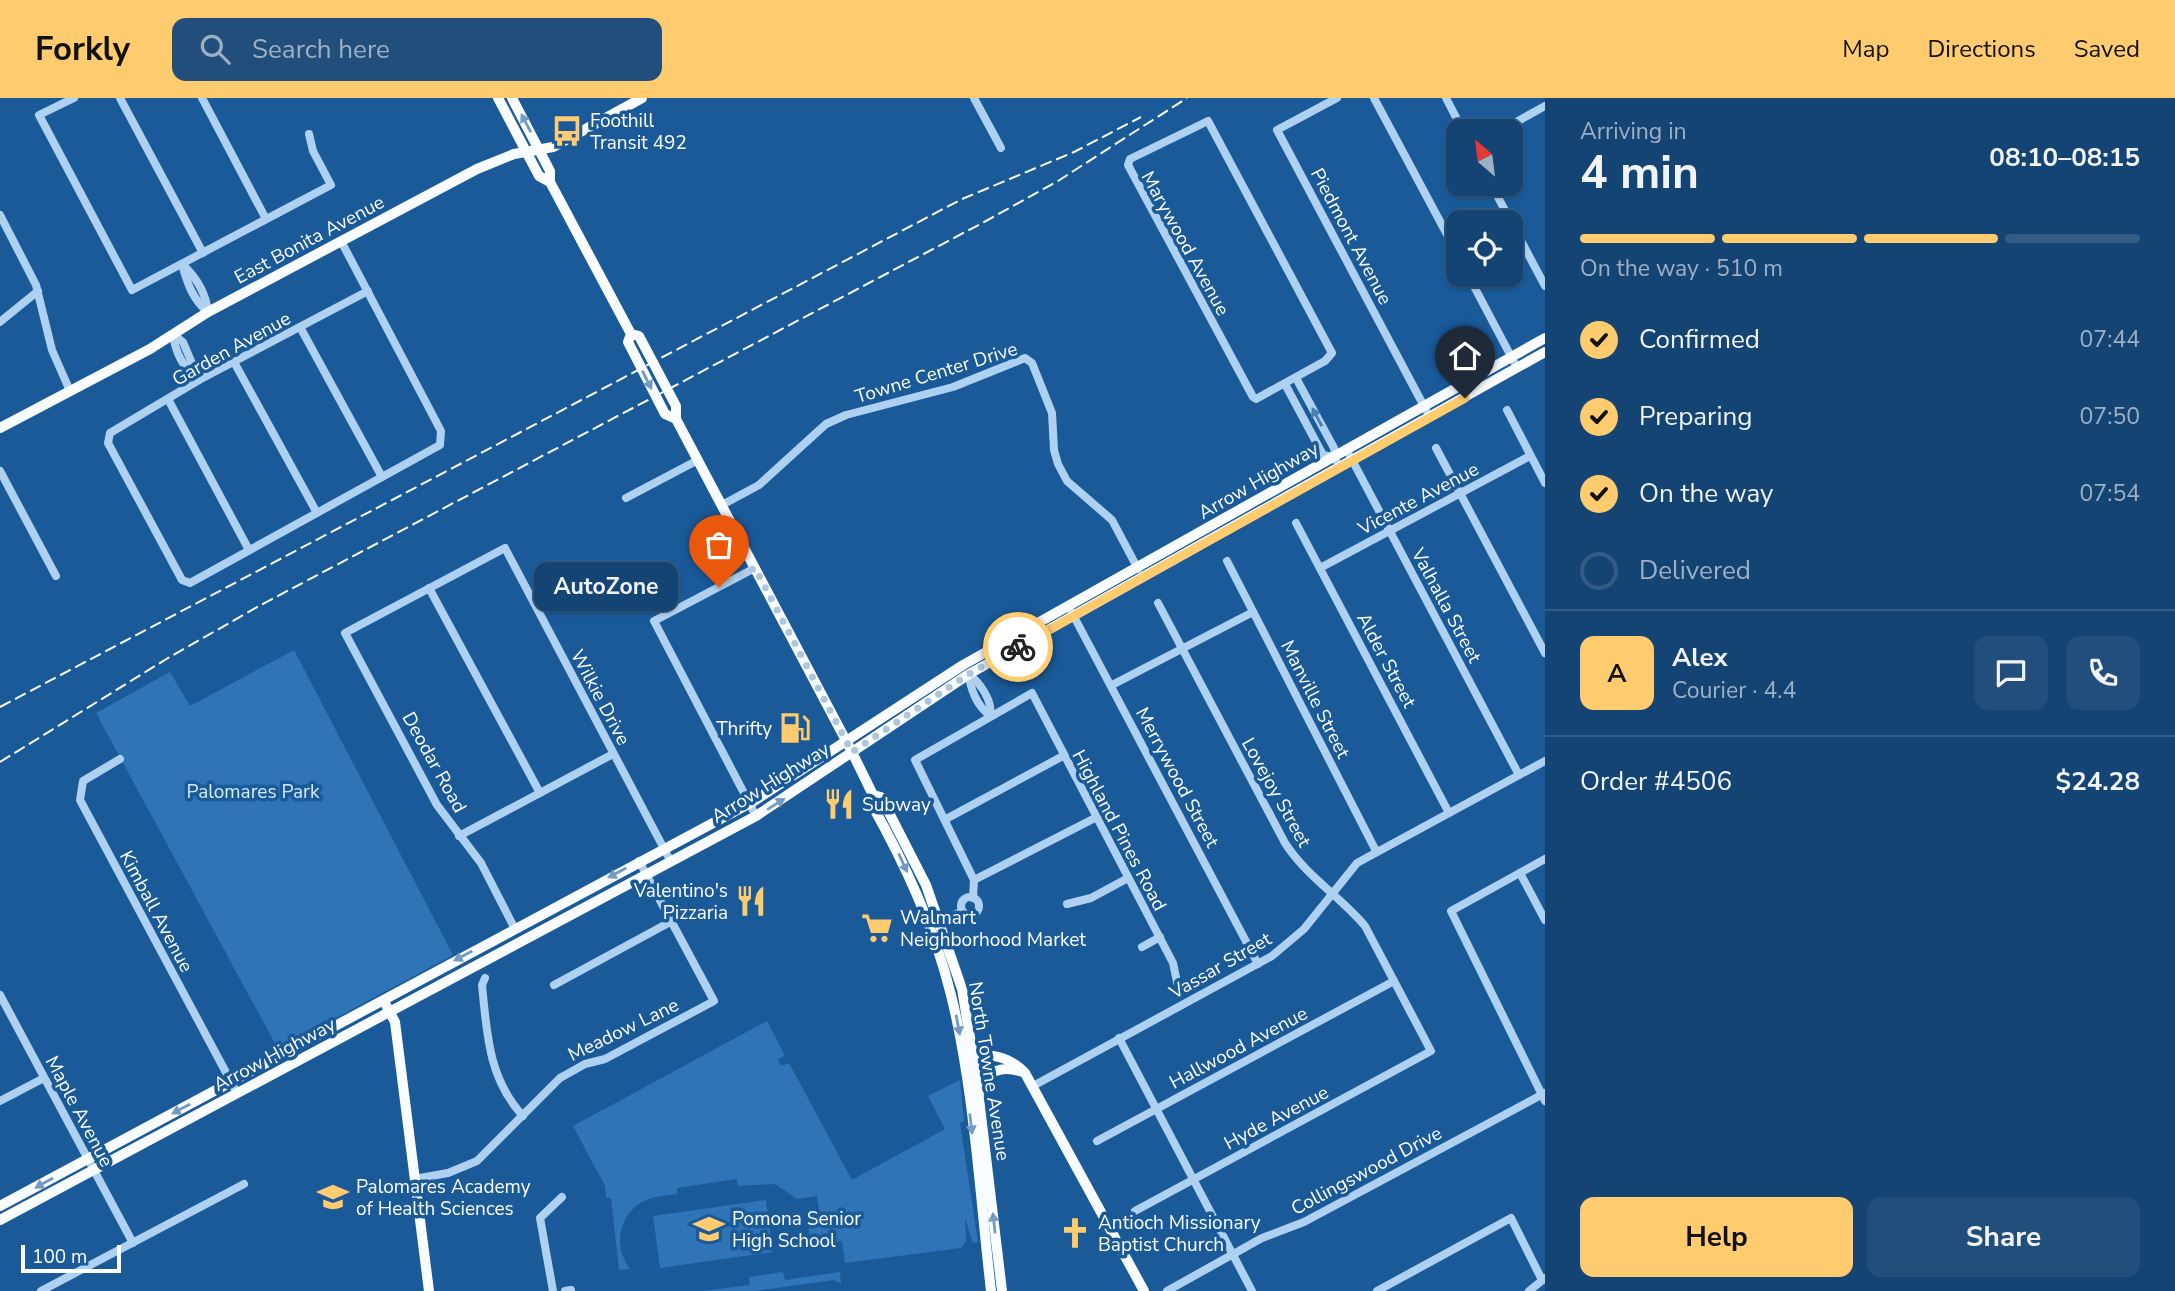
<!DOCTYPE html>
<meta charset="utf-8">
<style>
body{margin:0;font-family:"Nunito Sans",sans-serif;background:#214e7b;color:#f1f3f6;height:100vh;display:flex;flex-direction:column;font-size:26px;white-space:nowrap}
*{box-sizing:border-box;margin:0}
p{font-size:23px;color:#9db0c4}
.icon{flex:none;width:38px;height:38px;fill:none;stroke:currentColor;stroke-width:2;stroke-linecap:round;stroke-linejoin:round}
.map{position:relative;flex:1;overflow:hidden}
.drawer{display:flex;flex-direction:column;background:#144473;width:630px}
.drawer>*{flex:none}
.needle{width:46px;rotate:332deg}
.fabs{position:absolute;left:1446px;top:21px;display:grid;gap:14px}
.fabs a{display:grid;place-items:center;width:77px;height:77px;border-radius:14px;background:#144473;box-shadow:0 2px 5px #0004,0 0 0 2px #335c85;font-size:35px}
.scale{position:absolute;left:21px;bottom:18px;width:100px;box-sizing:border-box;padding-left:7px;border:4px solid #fff;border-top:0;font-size:19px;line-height:24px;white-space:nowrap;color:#fff;-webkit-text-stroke:5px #1a5a99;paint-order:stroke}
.pin{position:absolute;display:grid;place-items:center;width:60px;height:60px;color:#fff;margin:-72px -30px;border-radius:50% 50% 50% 0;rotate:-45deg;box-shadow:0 0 7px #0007}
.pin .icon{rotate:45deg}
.courier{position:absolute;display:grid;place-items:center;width:70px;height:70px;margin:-35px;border:5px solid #ffcb6f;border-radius:50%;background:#fff;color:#222;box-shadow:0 2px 9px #0007}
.bubble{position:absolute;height:49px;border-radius:14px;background:#144473;box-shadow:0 2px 5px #0004,0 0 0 2px #335c85;font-size:23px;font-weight:700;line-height:49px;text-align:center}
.head em{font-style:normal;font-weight:700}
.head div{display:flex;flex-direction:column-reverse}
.head{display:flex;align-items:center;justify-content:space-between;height:119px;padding:0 35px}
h1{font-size:46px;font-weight:700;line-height:52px}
.bar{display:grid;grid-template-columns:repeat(4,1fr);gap:10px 7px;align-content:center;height:84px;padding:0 35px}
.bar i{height:9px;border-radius:5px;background:#335c85}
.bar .selected{background:#ffcb6f}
.bar p{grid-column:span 4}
.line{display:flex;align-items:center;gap:18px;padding:0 35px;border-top:2px solid #335c85}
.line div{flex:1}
.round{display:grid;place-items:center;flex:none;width:74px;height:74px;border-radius:14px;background:#214e7b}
ol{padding:0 35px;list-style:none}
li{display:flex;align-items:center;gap:21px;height:77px}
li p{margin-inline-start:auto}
li .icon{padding:7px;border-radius:50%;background:#ffcb6f;color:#111;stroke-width:4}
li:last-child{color:#9db0c4}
li i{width:38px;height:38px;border:4px solid #335c85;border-radius:50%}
.button{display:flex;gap:14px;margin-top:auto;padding:14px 35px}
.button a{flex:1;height:80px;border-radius:14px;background:#ffcb6f;color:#111;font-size:28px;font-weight:700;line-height:80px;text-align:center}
.button a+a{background:#214e7b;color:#f1f3f6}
header{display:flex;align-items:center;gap:42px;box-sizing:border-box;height:98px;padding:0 35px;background:#ffcb6f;color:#111}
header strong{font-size:33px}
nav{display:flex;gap:38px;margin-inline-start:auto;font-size:24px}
.search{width:490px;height:63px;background:#214e7b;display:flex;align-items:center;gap:18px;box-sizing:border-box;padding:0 24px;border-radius:14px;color:#9db0c4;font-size:26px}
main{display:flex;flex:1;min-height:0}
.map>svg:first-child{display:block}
</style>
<header>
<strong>Forkly</strong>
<div class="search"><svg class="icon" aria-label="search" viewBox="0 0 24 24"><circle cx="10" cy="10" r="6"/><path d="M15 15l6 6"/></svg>Search here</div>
<nav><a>Map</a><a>Directions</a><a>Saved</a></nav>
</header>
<main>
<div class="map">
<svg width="1545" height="1193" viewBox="0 0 1545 1193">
<rect width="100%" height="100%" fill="#1a5a99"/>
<g fill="#2e74b6">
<polygon points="294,552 453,857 278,951 96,615 170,574 190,608"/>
<path d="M767,923L785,958L778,961L781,968L789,965L852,1082L945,1031L928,998L960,982L964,1023L960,1025L978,1144L973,1145L965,1120L966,1143L961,1150L845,1165L842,1143L811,1147L807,1119L820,1118L817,1098L797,1101L775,1086L738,1088L737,1081L677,1090V1096C666,1098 654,1098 644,1103C618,1116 613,1149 630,1171L619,1172L611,1100H606L605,1088L573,1028Z"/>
<polygon points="766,1102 773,1154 660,1170 653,1118"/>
<polygon points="783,1174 785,1182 840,1174 841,1186 834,1182 755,1193 703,1193 750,1187 749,1179"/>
</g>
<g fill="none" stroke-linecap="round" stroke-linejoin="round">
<g stroke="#afd1f1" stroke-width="8">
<polyline points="74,0 39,17 132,192 331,87 313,53 309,36"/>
<polyline points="120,0 203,155"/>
<polyline points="202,0 266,121"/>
<polyline points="974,0 1001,50"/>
<polyline points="1337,0 1277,32 1426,312"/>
<polyline points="1374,0 1458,157"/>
<polyline points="1446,0 1463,33"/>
<polygon points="1208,23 1332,255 1325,263 1256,301 1253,299 1128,67 1130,61"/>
<polyline points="1500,33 1545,8"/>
<polyline points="1491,86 1545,188"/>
<polyline points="0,117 36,187 52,252 70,293"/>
<polyline points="341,143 441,333 440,347 190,485 182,482 108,345 110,335 199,282 368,193"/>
<path d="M182,166C196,179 206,195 208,214"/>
<path d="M182,166C187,185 193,202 208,214"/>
<polyline points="1468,177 1514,264"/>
<polyline points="0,224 38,193"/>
<polyline points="300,229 382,379"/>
<path d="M173,236L183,244L199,282C184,272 175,254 173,236Z"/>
<polyline points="234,264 317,415"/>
<polyline points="1296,280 1334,350 1336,362"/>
<polyline points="1285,286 1323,357 1335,359"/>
<polyline points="169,303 249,452"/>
<polyline points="1507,312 1545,385"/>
<polyline points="1436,350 1545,555"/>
<polyline points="1350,358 1519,677"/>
<polyline points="0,373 56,478"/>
<polyline points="626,400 698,362"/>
<polyline points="722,407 759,387 826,326 846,317 953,289 1025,260 1032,265 1052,315 1054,352 1058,366 1067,383 1112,422 1138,471"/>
<polyline points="1296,425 1449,715"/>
<polyline points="1227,463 1376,753"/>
<polyline points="755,470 654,523 756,718"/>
<polyline points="1320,470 1530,358"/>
<polyline points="429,490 540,695"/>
<polyline points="1071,513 1258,866"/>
<path d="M969,576C980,585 993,603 990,617"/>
<path d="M969,576C970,590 977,609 990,617"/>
<polyline points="1112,587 1253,514"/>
<polyline points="120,661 83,683 80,702 237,995"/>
<polyline points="946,721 1063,658"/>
<polyline points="459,738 613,656"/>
<polyline points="1545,761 1451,813 1545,1003"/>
<polyline points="1520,775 1545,822"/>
<polyline points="974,782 915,662 1032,595 1173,865 1177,884"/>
<circle cx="970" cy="808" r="9"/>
<polyline points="973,800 974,782 1095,720"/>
<polyline points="1067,806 1091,800 1128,780"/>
<polyline points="936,826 962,813"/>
<polyline points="515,831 481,765 437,707 345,535 505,450 670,762"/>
<polyline points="1142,849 1160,839"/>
<path d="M485,880L482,887C487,935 488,980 523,1018"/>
<polyline points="554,887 672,823"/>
<polyline points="0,897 133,1145"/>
<polyline points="1119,940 1252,1193"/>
<polyline points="1033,988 1272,858 1304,831 1357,765 1545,663"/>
<polyline points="0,1003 44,980"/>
<polyline points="1097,1043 1394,883"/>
<polyline points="414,1081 448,1075 477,1063 560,980 585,966 605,961 714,903 639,763"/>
<path d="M1135,1113L1431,953L1365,828C1340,798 1307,779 1285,745L1158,505"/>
<polyline points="41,1193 244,1086"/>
<polyline points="553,1193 540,1120 562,1099"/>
<polyline points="565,1193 571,1192"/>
<polyline points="1167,1193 1262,1140 1304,1124 1545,995"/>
<polyline points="1377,1193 1511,1120 1542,1182"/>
<polyline points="1529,1193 1545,1180"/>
</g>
<g stroke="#f9fcff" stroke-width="10">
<polyline points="498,0 539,78 550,84 631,236 628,244 665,316 676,321"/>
<polyline points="512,0 550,73 550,84"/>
<path d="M631,236L639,238L676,308V321L852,654L873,697L871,705C905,766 934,828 951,897C974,989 980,1098 991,1193"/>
<polyline points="0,330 150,251 208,214 477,71 514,56 553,49 642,0"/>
<polyline points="873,697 881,699 926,787 962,891 976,975 1002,1193"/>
<polyline points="386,907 395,924 429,1193"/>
<path d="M967,958C990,955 1009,958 1025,975L1144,1193"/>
<path d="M979,995C986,972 1001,967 1023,974"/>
<polyline points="0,1108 754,703 963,567 1545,240"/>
<polyline points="0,1122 756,718 969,576 1545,254"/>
</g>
<g stroke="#fff" stroke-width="2" stroke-dasharray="12 5" stroke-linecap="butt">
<polyline points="0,609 962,101 1074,54 1141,19"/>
<polyline points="0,664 168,560 259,508 986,123 1058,83 1187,0"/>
</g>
</g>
<defs><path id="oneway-solid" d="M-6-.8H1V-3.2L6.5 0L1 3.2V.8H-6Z" transform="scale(1.75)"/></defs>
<g fill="#739bc2">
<use href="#oneway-solid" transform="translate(526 25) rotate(-118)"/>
<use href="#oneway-solid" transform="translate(647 282) rotate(63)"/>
<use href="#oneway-solid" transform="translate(776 706) rotate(-32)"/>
<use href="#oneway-solid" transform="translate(903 765) rotate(65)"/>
<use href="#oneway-solid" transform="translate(617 775) rotate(152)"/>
<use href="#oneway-solid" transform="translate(463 858) rotate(152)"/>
<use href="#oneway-solid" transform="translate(958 927) rotate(79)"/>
<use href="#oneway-solid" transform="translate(181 1011) rotate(152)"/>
<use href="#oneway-solid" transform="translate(971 1026) rotate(83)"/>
<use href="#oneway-solid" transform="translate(44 1085) rotate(151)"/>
<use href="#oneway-solid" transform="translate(994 1125) rotate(-96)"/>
</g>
<use fill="#477eb3" href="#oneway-solid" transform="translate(1317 319) rotate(-118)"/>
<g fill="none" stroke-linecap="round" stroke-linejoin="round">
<polyline stroke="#afc5db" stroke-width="7" stroke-dasharray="0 12.6" points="719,489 755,470 852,654 969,576 1018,549"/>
<polyline stroke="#ffcb6f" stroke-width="9" points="1018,549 1465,300"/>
</g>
<defs>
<symbol id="bus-bare" viewBox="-9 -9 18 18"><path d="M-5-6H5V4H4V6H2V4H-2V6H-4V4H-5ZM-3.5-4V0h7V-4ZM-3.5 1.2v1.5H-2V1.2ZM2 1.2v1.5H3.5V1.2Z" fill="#ffcb6f" stroke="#1a5a99" stroke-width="2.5" paint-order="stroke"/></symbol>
<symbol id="fuel-bare" viewBox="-9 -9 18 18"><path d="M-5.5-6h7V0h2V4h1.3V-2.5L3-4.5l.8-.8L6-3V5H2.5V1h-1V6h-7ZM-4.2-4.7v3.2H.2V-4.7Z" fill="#ffcb6f" stroke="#1a5a99" stroke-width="2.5" paint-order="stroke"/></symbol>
<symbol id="restaurant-bare" viewBox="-9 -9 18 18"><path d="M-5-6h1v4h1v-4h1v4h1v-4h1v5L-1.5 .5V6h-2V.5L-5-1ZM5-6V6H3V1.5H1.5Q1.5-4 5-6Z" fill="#ffcb6f" stroke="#1a5a99" stroke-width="2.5" paint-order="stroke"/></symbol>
<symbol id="supermarket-bare" viewBox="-9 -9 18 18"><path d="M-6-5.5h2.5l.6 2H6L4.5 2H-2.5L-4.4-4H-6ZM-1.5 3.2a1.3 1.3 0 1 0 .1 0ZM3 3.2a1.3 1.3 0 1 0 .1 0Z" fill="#ffcb6f" stroke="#1a5a99" stroke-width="2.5" paint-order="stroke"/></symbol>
<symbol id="school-bare" viewBox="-9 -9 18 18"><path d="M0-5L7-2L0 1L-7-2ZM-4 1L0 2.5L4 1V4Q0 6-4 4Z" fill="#ffcb6f" stroke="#1a5a99" stroke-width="2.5" paint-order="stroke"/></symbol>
<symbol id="church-bare" viewBox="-9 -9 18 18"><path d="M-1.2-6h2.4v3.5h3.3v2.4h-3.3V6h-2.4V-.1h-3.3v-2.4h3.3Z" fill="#ffcb6f" stroke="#1a5a99" stroke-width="2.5" paint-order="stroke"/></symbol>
</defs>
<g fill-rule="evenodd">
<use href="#bus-bare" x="545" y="11" width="44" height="44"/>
<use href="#fuel-bare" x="773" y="608" width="44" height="44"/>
<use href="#restaurant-bare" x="817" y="684" width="44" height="44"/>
<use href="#restaurant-bare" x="729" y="781" width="44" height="44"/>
<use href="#supermarket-bare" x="855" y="808" width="44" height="44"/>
<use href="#school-bare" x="311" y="1077" width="44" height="44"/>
<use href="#school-bare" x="687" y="1109" width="44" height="44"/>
<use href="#church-bare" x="1053" y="1113" width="44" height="44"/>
</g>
<g text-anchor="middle" stroke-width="7" stroke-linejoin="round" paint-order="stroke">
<g font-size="19" fill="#fff" stroke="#1a5a99" text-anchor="start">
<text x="590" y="29">Foothill<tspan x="590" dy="22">Transit 492</tspan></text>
<text x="772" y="637" text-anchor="end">Thrifty</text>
<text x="862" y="713">Subway</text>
<text x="728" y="799" text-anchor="end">Valentino's<tspan x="728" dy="22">Pizzaria</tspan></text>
<text x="900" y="826">Walmart<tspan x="900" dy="22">Neighborhood Market</tspan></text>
<text x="356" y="1095">Palomares Academy<tspan x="356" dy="22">of Health Sciences</tspan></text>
<text x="732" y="1127">Pomona Senior<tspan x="732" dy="22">High School</tspan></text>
<text x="1098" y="1131">Antioch Missionary<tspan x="1098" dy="22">Baptist Church</tspan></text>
</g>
<g font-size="19" fill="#fff" stroke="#1a5a99">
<text transform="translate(1352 138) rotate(62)" y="7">Piedmont Avenue</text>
<text transform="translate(309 141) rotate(-28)" y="7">East Bonita Avenue</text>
<text transform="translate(1186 145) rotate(61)" y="7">Marywood Avenue</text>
<text transform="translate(231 250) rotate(-29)" y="7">Garden Avenue</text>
<text transform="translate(936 274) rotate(-17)" y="7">Towne Center Drive</text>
<text transform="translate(1258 382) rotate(-30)" y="7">Arrow Highway</text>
<text transform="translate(1418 400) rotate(-28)" y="7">Vicente Avenue</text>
<text transform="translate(1447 507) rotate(62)" y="7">Valhalla Street</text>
<text transform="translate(1387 562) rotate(62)" y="7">Alder Street</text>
<text transform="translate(601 599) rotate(62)" y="7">Wilkie Drive</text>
<text transform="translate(1316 601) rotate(63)" y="7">Manville Street</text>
<text transform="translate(435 664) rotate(61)" y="7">Deodar Road</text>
<text transform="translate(1178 679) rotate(62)" y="7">Merrywood Street</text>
<text transform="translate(770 684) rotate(-32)" y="7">Arrow Highway</text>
<text transform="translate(1277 694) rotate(61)" y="7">Lovejoy Street</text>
<text transform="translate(1120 732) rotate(62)" y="7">Highland Pines Road</text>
<text transform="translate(157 813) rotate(62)" y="7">Kimball Avenue</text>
<text transform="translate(1220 867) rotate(-30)" y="7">Vassar Street</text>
<text transform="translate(623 931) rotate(-26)" y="7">Meadow Lane</text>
<text transform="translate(1238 949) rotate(-28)" y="7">Hallwood Avenue</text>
<text transform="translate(274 956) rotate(-28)" y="7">Arrow Highway</text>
<text transform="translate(990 973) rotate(81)" y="7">North Towne Avenue</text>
<text transform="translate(80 1013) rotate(62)" y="7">Maple Avenue</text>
<text transform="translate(1276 1019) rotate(-28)" y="7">Hyde Avenue</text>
<text transform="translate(1366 1072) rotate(-28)" y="7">Collingswood Drive</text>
</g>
<g font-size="19" fill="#d7eafc" stroke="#1a5a99">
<text x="253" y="700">Palomares Park</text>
</g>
</g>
</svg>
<div class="fabs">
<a><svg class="needle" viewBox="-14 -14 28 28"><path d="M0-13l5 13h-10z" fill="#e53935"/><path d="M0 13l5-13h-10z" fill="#9db0c4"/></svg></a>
<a><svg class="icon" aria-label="locate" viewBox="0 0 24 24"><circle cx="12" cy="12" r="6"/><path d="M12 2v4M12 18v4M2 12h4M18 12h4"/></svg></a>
</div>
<div class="scale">100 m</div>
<div class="pin" style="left:719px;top:489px;background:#ea580c"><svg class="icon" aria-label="bag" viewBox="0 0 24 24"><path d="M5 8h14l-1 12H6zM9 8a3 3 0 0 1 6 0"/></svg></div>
<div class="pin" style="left:1465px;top:300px;background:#1f2937"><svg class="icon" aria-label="home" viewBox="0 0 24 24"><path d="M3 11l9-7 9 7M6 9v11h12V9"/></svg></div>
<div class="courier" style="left:1018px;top:549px"><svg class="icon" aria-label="bike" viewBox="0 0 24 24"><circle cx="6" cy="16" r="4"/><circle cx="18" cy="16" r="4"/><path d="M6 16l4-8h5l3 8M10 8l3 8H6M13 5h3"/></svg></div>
<div class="bubble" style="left:534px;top:464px;width:144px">AutoZone</div>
</div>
<section class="drawer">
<div class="head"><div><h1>4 min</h1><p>Arriving in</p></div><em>08:10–08:15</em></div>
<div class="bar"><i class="selected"></i><i class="selected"></i><i class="selected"></i><i></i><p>On the way · 510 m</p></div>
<ol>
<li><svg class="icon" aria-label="check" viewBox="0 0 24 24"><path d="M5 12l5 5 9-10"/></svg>Confirmed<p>07:44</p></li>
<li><svg class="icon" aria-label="check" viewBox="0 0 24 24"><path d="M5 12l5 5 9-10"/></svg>Preparing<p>07:50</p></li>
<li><svg class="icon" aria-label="check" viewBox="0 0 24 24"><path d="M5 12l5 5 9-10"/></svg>On the way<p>07:54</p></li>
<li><i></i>Delivered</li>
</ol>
<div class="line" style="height:126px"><b class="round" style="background:#ffcb6f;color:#111">A</b><div><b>Alex</b><p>Courier · 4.4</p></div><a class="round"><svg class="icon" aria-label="chat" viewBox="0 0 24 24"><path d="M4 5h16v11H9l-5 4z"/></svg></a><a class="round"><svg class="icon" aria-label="phone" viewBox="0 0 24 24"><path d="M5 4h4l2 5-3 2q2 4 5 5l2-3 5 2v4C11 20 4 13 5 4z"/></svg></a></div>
<div class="line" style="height:91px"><div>Order #4506</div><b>$24.28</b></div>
<div class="button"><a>Help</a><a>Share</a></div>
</section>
</main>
